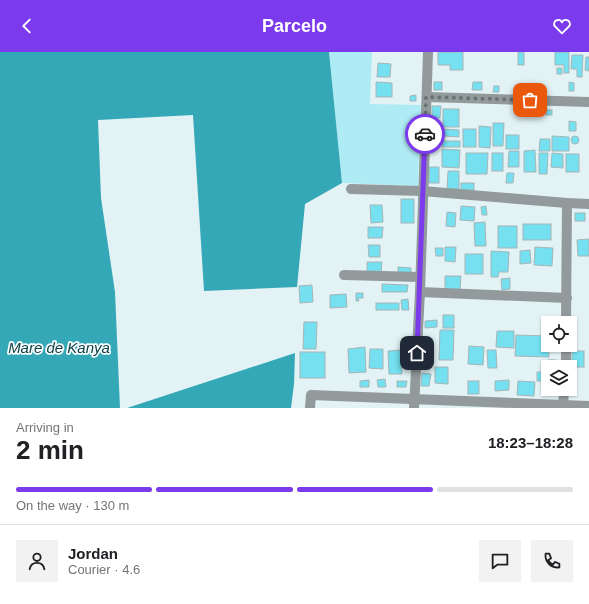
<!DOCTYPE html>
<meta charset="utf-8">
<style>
body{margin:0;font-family:Arial,sans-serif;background:#f2f2f2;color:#202124;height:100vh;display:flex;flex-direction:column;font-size:15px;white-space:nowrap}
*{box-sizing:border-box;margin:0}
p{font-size:13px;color:#757577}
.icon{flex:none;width:22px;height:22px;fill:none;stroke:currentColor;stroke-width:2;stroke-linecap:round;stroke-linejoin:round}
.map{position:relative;height:356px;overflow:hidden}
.sheet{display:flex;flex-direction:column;background:#fff;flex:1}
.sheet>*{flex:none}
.tools{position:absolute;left:541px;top:264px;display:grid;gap:8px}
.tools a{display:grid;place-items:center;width:36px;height:36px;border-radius:0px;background:#fff;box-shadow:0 1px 3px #0004;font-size:20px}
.pin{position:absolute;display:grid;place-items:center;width:34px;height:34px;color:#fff;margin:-17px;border-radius:8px;box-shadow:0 2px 6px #0006}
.courier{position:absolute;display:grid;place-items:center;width:40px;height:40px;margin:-20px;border:3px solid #7c3aed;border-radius:50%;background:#fff;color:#222;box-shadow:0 1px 5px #0007}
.head em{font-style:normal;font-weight:800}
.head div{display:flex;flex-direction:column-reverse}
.head{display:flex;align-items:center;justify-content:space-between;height:68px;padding:0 16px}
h1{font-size:26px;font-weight:800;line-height:30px}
.bar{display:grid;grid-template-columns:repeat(4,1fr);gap:6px 4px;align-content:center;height:48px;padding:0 16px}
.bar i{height:5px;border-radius:3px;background:#e0e0e0}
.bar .active{background:#7c3aed}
.bar p{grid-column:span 4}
.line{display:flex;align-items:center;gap:10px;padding:0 16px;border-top:1px solid #e0e0e0}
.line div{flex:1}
.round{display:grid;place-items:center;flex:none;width:42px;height:42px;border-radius:0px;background:#f2f2f2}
header{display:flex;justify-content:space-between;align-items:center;height:52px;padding:0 16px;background:#7c3aed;color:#fff;font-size:18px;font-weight:800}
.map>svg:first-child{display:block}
</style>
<header><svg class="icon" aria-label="back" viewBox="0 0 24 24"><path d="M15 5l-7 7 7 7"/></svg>Parcelo<svg class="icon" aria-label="heart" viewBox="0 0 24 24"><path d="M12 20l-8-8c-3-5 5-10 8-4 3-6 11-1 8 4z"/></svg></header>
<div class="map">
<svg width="589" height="356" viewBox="0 0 589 356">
<rect width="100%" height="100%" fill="#e3f3f5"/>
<polygon fill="#aeebf5" points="329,0 372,0 370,52 421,53 418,134 342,131"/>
<g fill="#34a8b7">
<polygon points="0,0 329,0 342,131 305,152 297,235 204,239 193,63 98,68 101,146 115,240 120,356 0,356"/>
<polygon points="295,301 294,332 291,356 127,356"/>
</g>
<g fill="#74e0f0" stroke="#a6b5b7">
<polygon points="438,0 463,0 463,18 450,18 450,13 438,13"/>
<rect x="518" y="0" width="6" height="13"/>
<polygon points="555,0 569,0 569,21 564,21 564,13 555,13"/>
<polygon points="572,3 583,3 582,25 577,25 577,17 571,17"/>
<polygon points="586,5 589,5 589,19 585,18"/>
<polygon points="378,11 391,12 390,25 377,25"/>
<rect x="557" y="16" width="5" height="6"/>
<polygon points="376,30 392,31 392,45 376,45"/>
<rect x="434" y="30" width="8" height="8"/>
<polygon points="473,30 482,30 482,38 472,38"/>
<polygon points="569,30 574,31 574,39 569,39"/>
<polygon points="494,34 499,34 499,40 493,40"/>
<polygon points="416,43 416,49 410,49 410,44"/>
<polygon points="432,54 441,54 440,66 432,66"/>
<rect x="443" y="57" width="16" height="18"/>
<rect x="546" y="58" width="6" height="5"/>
<polygon points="569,69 576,70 576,79 569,79"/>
<polygon points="493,71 504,71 503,94 493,94"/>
<rect x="431" y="73" width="8" height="10"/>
<polygon points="479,74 491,75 490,96 479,95"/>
<polygon points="444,77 459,78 459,85 444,84"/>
<rect x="463" y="77" width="13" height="18"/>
<rect x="506" y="83" width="13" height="14"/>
<polygon points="552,84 569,85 569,99 552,99"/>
<circle cx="575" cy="88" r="4"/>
<polygon points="540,87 550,87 550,99 539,99"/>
<rect x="442" y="89" width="18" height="6"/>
<polygon points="442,97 460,98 459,116 442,115"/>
<polygon points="535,98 536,120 524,120 524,99"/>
<polygon points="509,99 519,99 519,115 508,115"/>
<polygon points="466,101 488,101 487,122 466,122"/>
<rect x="492" y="101" width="11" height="18"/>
<polygon points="539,101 548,101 547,122 539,122"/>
<polygon points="552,101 563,102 563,116 551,115"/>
<rect x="566" y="102" width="13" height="18"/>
<rect x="429" y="115" width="10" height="16"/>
<polygon points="448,119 459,119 459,137 447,137"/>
<polygon points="507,121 514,121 513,131 506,131"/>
<rect x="461" y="131" width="13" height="7"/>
<rect x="401" y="147" width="13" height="24"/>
<polygon points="370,153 382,153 383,170 371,171"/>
<polygon points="461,154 475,155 474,169 460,168"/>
<polygon points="486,154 487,163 482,163 481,155"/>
<polygon points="447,160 456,161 455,175 446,174"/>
<rect x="575" y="161" width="10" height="8"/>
<polygon points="485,170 486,194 475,194 474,171"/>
<rect x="523" y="172" width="28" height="16"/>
<rect x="498" y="174" width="19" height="22"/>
<polygon points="368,175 383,175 382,186 368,186"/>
<polygon points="589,187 589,204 578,204 577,188"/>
<polygon points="368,193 380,193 380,205 369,205"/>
<polygon points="445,195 456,195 455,210 445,209"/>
<polygon points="535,195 553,196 552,214 534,213"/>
<polygon points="435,196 443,196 443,204 436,204"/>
<polygon points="530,198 531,211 520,212 520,199"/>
<polygon points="491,199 509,200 508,220 499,220 498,225 491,225"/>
<rect x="465" y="202" width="18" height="20"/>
<polygon points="367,210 382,210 381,221 367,221"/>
<polygon points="398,215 411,216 411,222 398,221"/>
<polygon points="445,224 461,224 460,238 445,238"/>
<polygon points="510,226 510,237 502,238 501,227"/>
<polygon points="382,232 408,233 407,240 382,240"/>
<polygon points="312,233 313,250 300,251 299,234"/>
<polygon points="356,241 363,241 363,246 358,246 359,249 356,249"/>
<polygon points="346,242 347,255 330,256 330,243"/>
<polygon points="408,247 409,258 402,258 401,248"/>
<rect x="376" y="251" width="23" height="7"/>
<rect x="443" y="263" width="11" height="13"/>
<polygon points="437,268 437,275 425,276 425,269"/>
<polygon points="304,270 317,270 316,297 303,297"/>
<polygon points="440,278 454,278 453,308 439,308"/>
<polygon points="497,279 514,279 514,296 496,295"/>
<polygon points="516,283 548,284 549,305 515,304"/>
<polygon points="469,294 484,295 483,313 468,312"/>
<polygon points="365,295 366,320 349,321 348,297"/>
<polygon points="370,297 383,297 383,317 369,316"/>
<polygon points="401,298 402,322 389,322 388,299"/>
<polygon points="487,298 496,298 497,316 488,316"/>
<rect x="572" y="299" width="12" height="16"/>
<rect x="300" y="300" width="25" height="26"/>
<polygon points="548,308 556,308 556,315 548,315 548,337"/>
<polygon points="435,315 448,315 448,332 435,331"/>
<rect x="537" y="320" width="8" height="9"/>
<polygon points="422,321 431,322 429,334 421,334"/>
<polygon points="385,327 386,335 378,335 377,328"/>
<polygon points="369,328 369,335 360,335 360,329"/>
<polygon points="509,328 509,338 495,339 495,329"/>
<polygon points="397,329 407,329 406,335 397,335"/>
<rect x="468" y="329" width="11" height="13"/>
<polygon points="518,329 535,330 534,344 517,343"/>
</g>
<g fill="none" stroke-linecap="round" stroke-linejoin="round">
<g stroke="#939a9b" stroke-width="10">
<polyline points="427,45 589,50"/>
<polyline points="351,137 422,139 567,151 589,152"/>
<polyline points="344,223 420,225"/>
<polyline points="420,240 567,246"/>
<polyline points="566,271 567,151"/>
<polyline points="566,315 566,293"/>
<polyline points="310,356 311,343 589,354"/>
<polyline points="414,356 420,240 428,0"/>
<polyline points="563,356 564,337"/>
</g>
</g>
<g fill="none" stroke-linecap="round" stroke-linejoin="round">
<polyline stroke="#697274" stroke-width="4" stroke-dasharray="0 7.2" points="425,82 426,45 530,48"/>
<polyline stroke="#7c3aed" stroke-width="5" points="417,301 425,82"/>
</g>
<g text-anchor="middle" stroke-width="3.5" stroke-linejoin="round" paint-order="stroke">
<g font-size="15" font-style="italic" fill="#0e4148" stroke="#fafdfe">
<text x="59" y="301">Mare de Kanya</text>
</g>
</g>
</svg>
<div class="tools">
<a><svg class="icon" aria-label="locate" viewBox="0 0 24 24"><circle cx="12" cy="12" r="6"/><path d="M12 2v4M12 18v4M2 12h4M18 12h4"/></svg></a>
<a><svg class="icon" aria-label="layers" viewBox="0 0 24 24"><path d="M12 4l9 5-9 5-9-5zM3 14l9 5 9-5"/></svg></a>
</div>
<div class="pin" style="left:530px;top:48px;background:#ea580c"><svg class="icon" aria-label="bag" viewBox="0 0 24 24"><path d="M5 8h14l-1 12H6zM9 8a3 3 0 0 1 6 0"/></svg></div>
<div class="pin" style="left:417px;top:301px;background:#1f2937"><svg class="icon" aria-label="home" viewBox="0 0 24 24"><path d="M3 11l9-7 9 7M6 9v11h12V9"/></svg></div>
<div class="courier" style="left:425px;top:82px"><svg class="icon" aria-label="car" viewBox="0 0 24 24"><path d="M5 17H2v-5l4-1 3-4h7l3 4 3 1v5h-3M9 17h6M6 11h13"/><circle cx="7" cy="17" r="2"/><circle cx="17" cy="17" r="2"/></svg></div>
</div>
<section class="sheet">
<div class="head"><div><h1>2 min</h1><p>Arriving in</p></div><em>18:23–18:28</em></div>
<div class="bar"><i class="active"></i><i class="active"></i><i class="active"></i><i></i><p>On the way · 130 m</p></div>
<div class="line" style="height:72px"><a class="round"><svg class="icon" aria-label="person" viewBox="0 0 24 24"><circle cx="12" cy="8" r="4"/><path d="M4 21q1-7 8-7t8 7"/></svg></a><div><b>Jordan</b><p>Courier · 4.6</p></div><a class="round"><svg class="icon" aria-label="chat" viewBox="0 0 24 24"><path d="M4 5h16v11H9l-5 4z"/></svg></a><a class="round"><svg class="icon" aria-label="phone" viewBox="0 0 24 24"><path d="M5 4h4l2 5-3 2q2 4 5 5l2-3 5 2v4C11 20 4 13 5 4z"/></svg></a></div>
</section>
